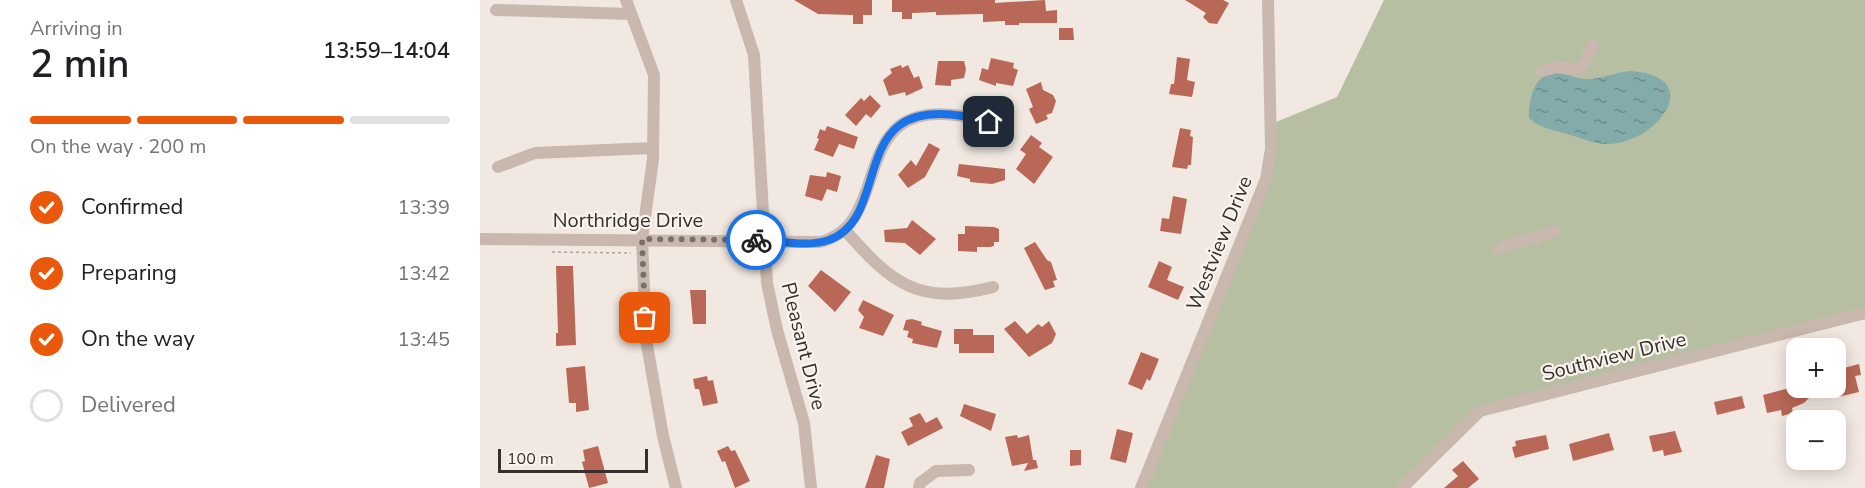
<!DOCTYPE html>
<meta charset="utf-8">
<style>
body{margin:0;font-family:"Nunito Sans",sans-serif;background:#f2f2f2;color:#202124;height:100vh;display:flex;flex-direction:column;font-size:22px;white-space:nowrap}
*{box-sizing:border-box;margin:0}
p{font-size:20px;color:#757577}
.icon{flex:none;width:33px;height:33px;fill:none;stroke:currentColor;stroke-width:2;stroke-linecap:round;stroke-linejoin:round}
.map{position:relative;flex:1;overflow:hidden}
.side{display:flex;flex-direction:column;background:#fff;width:480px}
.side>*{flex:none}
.tools{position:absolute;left:1306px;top:338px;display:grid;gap:12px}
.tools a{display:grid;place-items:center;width:60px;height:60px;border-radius:12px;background:#fff;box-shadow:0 3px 15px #0003;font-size:30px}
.scale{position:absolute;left:18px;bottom:15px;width:150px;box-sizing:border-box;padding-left:6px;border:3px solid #382f2c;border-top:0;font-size:16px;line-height:21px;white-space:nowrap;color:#382f2c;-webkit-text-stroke:4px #f9f3ed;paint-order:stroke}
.pin{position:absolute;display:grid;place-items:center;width:51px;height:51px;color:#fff;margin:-26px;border-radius:12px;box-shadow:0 3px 9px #0006}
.courier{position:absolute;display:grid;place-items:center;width:60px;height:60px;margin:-30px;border:4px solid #1a73e8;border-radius:50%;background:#fff;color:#222;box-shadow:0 2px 8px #0007}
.overview em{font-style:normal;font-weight:600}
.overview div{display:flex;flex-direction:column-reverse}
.overview{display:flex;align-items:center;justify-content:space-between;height:102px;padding:0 30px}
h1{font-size:39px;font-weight:600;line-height:45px}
.bar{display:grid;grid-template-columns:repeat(4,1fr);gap:9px 6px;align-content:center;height:72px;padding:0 30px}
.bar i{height:8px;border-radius:4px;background:#e0e0e0}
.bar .active{background:#ea580c}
.bar p{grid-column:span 4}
ol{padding:0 30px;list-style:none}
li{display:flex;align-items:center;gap:18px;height:66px}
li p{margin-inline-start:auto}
li .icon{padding:6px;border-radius:50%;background:#ea580c;color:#fff;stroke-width:4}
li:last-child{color:#757577}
li i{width:33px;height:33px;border:3px solid #e0e0e0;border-radius:50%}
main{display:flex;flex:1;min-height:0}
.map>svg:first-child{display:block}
</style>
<main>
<section class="side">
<div class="overview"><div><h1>2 min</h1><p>Arriving in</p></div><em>13:59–14:04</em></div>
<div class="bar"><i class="active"></i><i class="active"></i><i class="active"></i><i></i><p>On the way · 200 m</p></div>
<ol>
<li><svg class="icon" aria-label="check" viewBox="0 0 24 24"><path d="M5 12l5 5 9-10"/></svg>Confirmed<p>13:39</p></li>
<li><svg class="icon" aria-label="check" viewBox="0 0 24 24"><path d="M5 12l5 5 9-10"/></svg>Preparing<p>13:42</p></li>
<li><svg class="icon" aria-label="check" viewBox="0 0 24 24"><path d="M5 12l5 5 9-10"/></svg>On the way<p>13:45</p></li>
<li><i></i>Delivered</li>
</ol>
</section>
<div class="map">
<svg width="1385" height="488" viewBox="0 0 1385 488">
<defs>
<pattern id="water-ripples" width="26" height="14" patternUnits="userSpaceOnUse" patternTransform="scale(1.5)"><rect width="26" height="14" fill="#83abaa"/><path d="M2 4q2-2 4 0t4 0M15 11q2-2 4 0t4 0" fill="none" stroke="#6c8c8b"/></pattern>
</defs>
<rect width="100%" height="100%" fill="#f1e9e1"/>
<polygon fill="#b7bfa2" points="904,0 1385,0 1385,313 1000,411 922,488 661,488 786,179 791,124 857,97"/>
<path fill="url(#water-ripples)" d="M1151,71C1229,77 1175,145 1127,144C1114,144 1099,137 1087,134C1073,130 1060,128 1049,118C1048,101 1055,70 1078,73C1089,74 1098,80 1110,79C1124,78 1137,72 1151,71Z"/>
<g fill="#b96857">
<polygon points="314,0 392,0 392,15 383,15 383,24 373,24 373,15 338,14"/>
<polygon points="412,0 515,0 515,3 565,0 566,11 577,10 577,23 539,23 539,25 525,25 525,21 503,22 503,14 456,15 456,12 432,13 432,19 422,19 422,12 412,12"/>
<polygon points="705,0 743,0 749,3 737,24 729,23 723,17 726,13"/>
<polygon points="579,28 593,28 594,40 579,40"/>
<polygon points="697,57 710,59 707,80 715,82 712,97 689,94 691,84 694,84"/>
<polygon points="511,58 534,63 533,68 538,70 533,86 516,83 516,86 499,80 502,68 508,70"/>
<polygon points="458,61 484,61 486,69 484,78 471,80 471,86 455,85"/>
<polygon points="421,65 422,68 428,65 434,78 439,76 443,88 426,96 425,92 409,96 403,80 412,73 410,69"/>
<polygon points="561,82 563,90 573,95 576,101 572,113 566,115 568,119 556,124 549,109 553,107 546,89"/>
<polygon points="390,95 401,106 391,118 386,114 376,126 365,115 381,98 384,101"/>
<polygon points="347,126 378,137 374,149 359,144 353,157 334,150 339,139 337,138 340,129 345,131"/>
<polygon points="700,128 711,130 710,136 713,137 711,165 708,165 707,169 692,167"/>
<polygon points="551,135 562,143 559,147 573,157 554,184 536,169 546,154 540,150"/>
<polygon points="449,143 460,149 445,177 428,188 418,175 431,160 436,166"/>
<polygon points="479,164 525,169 525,180 512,184 490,182 490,179 477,176"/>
<polygon points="347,172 361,176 357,192 347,189 342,201 325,196 330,175 346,177"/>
<polygon points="693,196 707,199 701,234 680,231 682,218 689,219"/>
<polygon points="432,220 456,239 440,255 425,243 405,242 404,230 427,228"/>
<polygon points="485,226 514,227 519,229 519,242 514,242 514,246 510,247 497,247 497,252 478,251 478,234 485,234"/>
<polygon points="555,242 567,260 571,262 577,280 573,281 575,287 565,290 544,248"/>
<polygon points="679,261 692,267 687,280 704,287 698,300 668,287"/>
<polygon points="76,266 93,266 96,345 76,346 76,333 78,333"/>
<polygon points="341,270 371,292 355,312 328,286"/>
<polygon points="210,290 226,290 226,324 213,324"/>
<polygon points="383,300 414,315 403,336 379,328 384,317 378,310"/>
<polygon points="432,319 442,322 441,325 462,331 457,348 432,343 433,339 427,337 429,331 423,330 426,320"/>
<polygon points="535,321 547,334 558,324 562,327 569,321 576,334 572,343 549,357 524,329"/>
<polygon points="474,329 493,329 493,335 514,335 514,353 479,353 479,344 474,344"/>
<polygon points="661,352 679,359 670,381 667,379 662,390 648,384"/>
<polygon points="1363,364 1364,368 1379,364 1381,375 1375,376 1379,392 1358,397 1356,366"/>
<polygon points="105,366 109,410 96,412 96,403 89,403 86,368"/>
<polygon points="227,376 228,381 233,380 238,403 223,406 219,389 215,389 213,379"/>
<polygon points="1313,387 1340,387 1324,403 1312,408 1313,413 1302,416 1301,410 1287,413 1283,395"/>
<polygon points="1262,396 1265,408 1237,415 1234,402"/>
<polygon points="484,404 516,414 511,431 480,416"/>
<polygon points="440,413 446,423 457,417 463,428 428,446 421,432 433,426 429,418"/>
<polygon points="637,429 653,433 646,463 630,459"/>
<polygon points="1195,431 1202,452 1184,456 1183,450 1173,452 1169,436"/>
<polygon points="1129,433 1134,450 1093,461 1089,444"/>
<polygon points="537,435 538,438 549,435 553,460 556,460 558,468 544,471 548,463 532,466 525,437"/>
<polygon points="1066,435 1069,449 1035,458 1032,447 1036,446 1035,441"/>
<polygon points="118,446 128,483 109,488 102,462 105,461 103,450"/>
<polygon points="248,446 251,451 255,450 270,481 255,488 245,461 242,462 237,451"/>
<polygon points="590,450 601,450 601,465 590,466"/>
<polygon points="396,455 410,459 404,488 385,488"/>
<polygon points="983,461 999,479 988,488 964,488 978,476 972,470"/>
</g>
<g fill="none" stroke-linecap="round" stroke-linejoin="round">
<polyline stroke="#b4a298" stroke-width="1.5" stroke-dasharray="3 3" stroke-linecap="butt" points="72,252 151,253"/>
<g stroke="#c8b8ae" stroke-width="12">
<polyline points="146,0 174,75 173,159 162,239 166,339 183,436 196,488"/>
<polyline points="256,0 274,55 287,283 297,330 324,423 331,488"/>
<polyline points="16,10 151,14"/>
<polyline points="1062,71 1077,67 1097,70 1106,61 1113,46"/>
<polyline points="18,167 55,153 173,148"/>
<path d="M365,230C412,284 439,306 513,287"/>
<path d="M0,239L340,242C421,222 356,79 509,122"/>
<polyline points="1017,249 1074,231"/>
<polyline points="439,488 440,483 456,471 489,470"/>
<polyline points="661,488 786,179 791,149 788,0"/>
<polyline points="922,488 1000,411 1385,313"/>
</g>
</g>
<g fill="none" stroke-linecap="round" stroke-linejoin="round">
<polyline stroke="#79706b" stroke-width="6" stroke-dasharray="0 10.8" points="165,318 162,239 276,240"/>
<path stroke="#1a73e8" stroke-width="8" d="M276,240C299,240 325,248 349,240C418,215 358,80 509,122"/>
</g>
<g text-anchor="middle" stroke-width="4.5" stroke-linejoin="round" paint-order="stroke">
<g font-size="20" fill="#382f2c" stroke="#f9f3ed">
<text x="148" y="227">Northridge Drive</text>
<text transform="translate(739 243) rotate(-68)" y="7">Westview Drive</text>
<text transform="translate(324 346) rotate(76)" y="7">Pleasant Drive</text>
<text transform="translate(1134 356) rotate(-14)" y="7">Southview Drive</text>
</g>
</g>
</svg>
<div class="tools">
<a>+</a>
<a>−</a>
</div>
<div class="scale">100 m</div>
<div class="pin" style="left:165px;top:318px;background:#ea580c"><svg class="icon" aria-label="bag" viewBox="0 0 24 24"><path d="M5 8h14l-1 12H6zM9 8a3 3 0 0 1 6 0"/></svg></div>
<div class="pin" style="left:509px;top:122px;background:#1f2937"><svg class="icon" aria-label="home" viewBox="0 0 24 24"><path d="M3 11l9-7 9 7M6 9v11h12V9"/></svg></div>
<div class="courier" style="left:276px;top:240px"><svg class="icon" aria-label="bike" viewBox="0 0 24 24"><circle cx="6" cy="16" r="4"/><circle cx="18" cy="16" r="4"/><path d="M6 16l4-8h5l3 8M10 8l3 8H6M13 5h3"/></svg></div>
</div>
</main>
